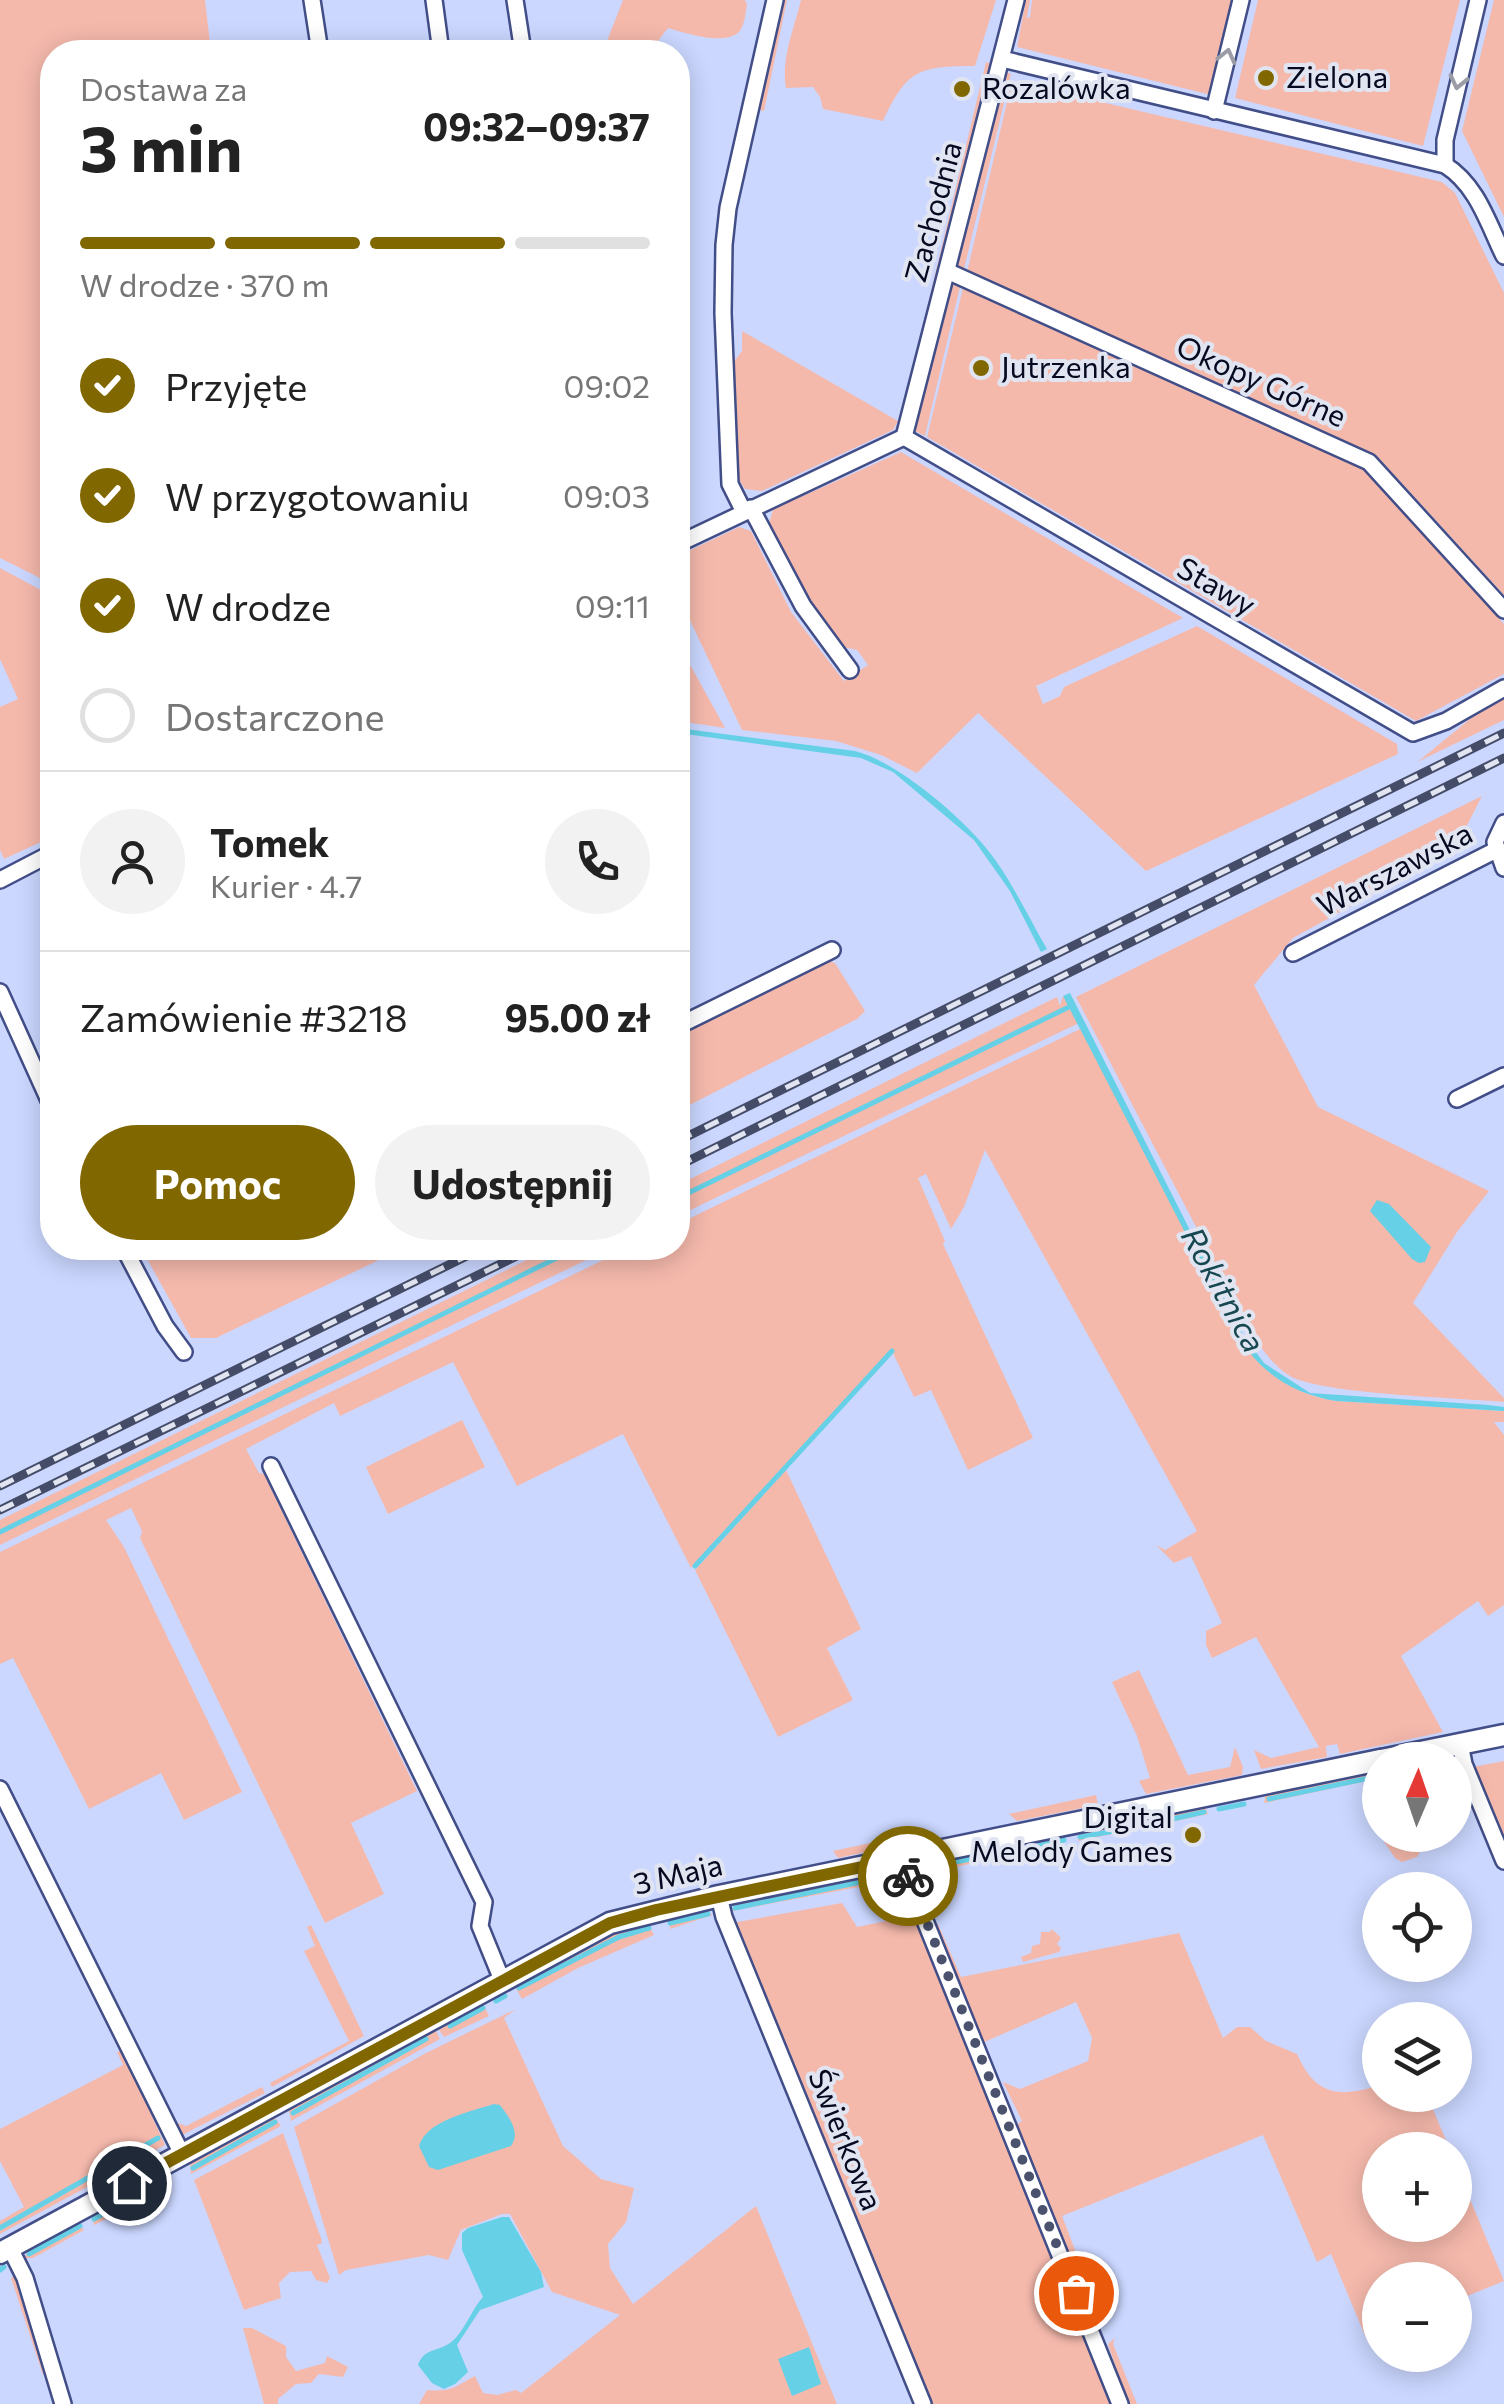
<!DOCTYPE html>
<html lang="pl">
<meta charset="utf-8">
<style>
body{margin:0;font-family:Commissioner,sans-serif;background:#f2f2f2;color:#222;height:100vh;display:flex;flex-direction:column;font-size:38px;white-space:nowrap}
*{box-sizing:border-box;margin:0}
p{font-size:32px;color:#767676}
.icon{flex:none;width:55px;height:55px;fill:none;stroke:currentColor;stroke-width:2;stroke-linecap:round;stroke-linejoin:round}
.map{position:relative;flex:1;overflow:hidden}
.panel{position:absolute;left:40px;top:40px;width:650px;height:1220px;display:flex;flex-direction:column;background:#fff;border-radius:40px;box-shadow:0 5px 25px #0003}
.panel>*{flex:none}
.needle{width:65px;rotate:2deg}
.buttons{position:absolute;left:1362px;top:1742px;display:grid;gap:20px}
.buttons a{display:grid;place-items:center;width:110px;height:110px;border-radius:50%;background:#fff;box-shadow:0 5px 25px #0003;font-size:50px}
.pin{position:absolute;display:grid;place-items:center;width:85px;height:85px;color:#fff;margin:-42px;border:5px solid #fff;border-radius:50%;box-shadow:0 2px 10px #0007}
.courier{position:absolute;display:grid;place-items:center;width:100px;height:100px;margin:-50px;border:8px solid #806700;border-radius:50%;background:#fff;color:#222;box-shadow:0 2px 12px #0007}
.headline em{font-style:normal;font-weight:700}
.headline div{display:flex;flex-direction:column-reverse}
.headline{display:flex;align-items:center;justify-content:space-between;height:170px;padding:0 40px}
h1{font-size:65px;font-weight:700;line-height:75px}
.bar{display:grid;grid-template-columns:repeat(4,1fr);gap:15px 10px;align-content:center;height:120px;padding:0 40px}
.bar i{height:12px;border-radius:8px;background:#e0e0e0}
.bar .selected{background:#806700}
.bar p{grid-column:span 4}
.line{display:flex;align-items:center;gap:25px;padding:0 40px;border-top:2px solid #e0e0e0}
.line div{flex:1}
.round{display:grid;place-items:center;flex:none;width:105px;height:105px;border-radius:52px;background:#f2f2f2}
ol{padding:0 40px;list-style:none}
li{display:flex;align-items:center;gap:30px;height:110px}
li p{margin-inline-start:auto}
li .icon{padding:10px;border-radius:50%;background:#806700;color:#fff;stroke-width:4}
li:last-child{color:#767676}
li i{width:55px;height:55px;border:5px solid #e0e0e0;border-radius:50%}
.button{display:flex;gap:20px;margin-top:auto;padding:20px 40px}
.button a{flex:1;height:115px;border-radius:60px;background:#806700;color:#fff;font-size:40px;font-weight:700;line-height:115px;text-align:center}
.button a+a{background:#f2f2f2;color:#222}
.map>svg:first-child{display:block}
</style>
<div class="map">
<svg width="1504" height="2404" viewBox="0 0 1504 2404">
<rect width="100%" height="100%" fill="#cbd7ff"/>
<g fill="#f5b9ac">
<polygon points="0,0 205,0 211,52 52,52 52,584 0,558"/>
<path d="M623,0H745L747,4C746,11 745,22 741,29C730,48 685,33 668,28L658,41L656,52H596L607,41Z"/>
<polygon points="782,0 787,0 764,111 756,109"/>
<path d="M801,0H996L975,66C918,66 907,70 883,121L823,109L820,97L813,87L786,88C781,58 794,29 801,0Z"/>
<polygon points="1026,0 1030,0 1027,18 1030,17 1032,0 1236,0 1211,95 1017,47"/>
<polygon points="1258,0 1460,0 1423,146 1235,98"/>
<polygon points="1494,0 1504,0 1504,217 1462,131"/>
<polygon points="986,62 994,65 902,422 900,421"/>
<polygon points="1006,72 1011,74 964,269 956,267"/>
<polygon points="1012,81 1442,182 1455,193 1504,293 1504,595 1376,455 967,272"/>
<polygon points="951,283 960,287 925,436 913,430"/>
<polygon points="963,288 1367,470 1504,624 1504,674 1416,721 927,437"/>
<polygon points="742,331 898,421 893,430 762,491 745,489 736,475 732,364 742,351"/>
<polygon points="896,447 794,500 901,452 1183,618 1036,686 1043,704 1060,696 1064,687 1197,626 1397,744 1398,754 1146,871 978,713 917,773 881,755 836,741 742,730 678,595 678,556 739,527 751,531 791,612 844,681 868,665 857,650 843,647 808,602 769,523 773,510 770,503"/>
<polygon points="0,568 52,596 52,837 4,859 0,850 0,707 18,699 0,659"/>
<polygon points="678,643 725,728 678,721"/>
<path d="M1504,696V720L1417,762C1444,742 1476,711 1504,696Z"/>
<path d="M1482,796L1455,849L1293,938L1254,985L1318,1107L1489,1191L1457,1232L1413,1303L1504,1398V1402C1461,1398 1320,1394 1290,1376C1274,1366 1263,1351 1253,1336L1076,997Z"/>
<polygon points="826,960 835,963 865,1011 857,1019 678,1111 678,1033"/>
<polygon points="1063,996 1079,1023 678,1216 678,1185 1057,997 1060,1006"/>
<path d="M1082,1028L1239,1337C1262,1374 1294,1394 1336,1401L1504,1411V1422H1494L1504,1435V1605L1488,1616L1478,1601L1401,1656L1443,1732L1340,1754L1337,1744L1326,1746L1327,1757L1261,1769L1254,1750L1271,1758L1319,1747L1256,1637L1212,1658L1206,1645V1631L1222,1623L1191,1556L1174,1563L1156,1545L1165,1550L1197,1531L985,1150L964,1207L951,1229L926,1174L918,1178L945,1241L943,1244L1033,1438L968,1470L931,1390L914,1397L891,1349L691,1568L623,1434L517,1486L453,1362L340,1416L334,1403L246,1449L259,1473L264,1474L417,1791L351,1823L384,1894L325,1923L140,1538L142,1531L131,1508L106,1520L124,1547L242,1792L184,1820L161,1773L89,1809L13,1658L0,1664V1552L628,1248H678V1224Z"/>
<polygon points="141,1248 404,1248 216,1338 191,1338"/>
<polygon points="551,1248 611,1248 0,1545 0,1520"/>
<polygon points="462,1420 485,1467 388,1514 366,1467"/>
<polygon points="786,1470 861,1629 827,1648 853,1700 778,1737 695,1570"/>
<polygon points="1139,1670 1188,1775 1230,1767 1235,1747 1243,1767 1242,1775 1146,1794 1139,1781 1150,1778 1137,1736 1112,1682"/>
<polygon points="1504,1761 1504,1845 1473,1767"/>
<polygon points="1375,1770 1380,1778 1264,1803 1266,1793"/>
<polygon points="1096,1795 1098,1805 1017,1821 1009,1814"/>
<polygon points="1202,1806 1206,1809 1208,1814 1158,1825 1159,1815"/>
<polygon points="1116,1824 1122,1832 1078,1841 1079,1831"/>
<polygon points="908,1835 909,1843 838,1858 833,1851"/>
<polygon points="1385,1835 1415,1835 1415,1842 1422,1849 1417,1857 1402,1862 1395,1858 1381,1837"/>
<polygon points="1011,1846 1017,1854 917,1875 923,1864"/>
<polygon points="890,1871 901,1879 732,1911 741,1901"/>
<polygon points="842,1903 857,1927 914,1915 1113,2404 930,2404 732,1923"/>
<polygon points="700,1910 713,1915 670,1929 670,1917"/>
<polygon points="647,1922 654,1935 578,1968 522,1999 515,1987 517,1982 605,1933"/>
<path d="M938,1924L961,1977L1179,1933L1223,2038L1237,2027H1250L1266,2041L1297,2054C1316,2096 1338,2098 1380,2085V2095H1427L1450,2150H1380V2225H1455V2163L1504,2281L1455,2301V2280H1380V2332L1366,2338L1331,2254L1317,2262L1263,2135L1062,2216L1079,2260H1071L1016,2125L1022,2121L1003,2082L1020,2089L1088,2061L1092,2038L1076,2002L982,2043L932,1926Z"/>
<polygon points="311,1925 364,2036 272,2087 270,2083 349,2041 304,1951 315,1946 307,1927"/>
<polygon points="1052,1929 1061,1938 1057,1944 1061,1948 1059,1952 1023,1962 1021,1957 1031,1953 1032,1946 1040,1944 1041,1932 1050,1932"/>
<polygon points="478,2003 483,2004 489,2016 444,2037 439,2030 447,2025 445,2021"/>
<path d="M516,2009L504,2018L563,2146L601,2179L634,2188L626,2222L608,2244L610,2268L633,2304L756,2206L837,2404H419L427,2390C453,2392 454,2387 475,2376L483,2393L497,2395L516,2390L521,2393L620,2315L552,2292L510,2214H502L461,2230L448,2260L429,2255L346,2270L339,2275L294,2127L426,2053Z"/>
<polygon points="436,2031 440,2039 291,2121 289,2110 293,2104 424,2032 427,2036"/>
<polygon points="122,2050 165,2145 0,2234 0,2221 24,2207 0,2161 0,2129 123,2065 117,2052"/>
<polygon points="262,2087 265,2093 182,2135 175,2122 186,2126"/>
<polygon points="267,2118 276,2119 281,2126 191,2174 190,2161"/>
<polygon points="283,2133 321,2238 322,2243 317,2245 330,2278 327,2283 316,2280 311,2271 290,2272 279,2283 281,2298 244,2310 194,2180"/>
<polygon points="128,2194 134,2205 94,2225 92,2214"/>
<polygon points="76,2222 84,2230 33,2258 24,2258 31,2247"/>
<polygon points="16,2275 46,2365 43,2375 11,2278"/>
<polygon points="243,2328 252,2328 286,2346 286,2357 296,2371 325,2363 327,2356 348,2367 343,2377 319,2374 311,2383 296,2384 278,2399 278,2404 264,2404"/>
<polygon points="1115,2338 1113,2344 1137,2404 1128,2404 1108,2344"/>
</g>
<g fill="#65d0e6">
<path d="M678,728L855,751C899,762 971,824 996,861C1015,888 1030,920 1047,949L1041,952L1010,891L974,840L893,772L861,758L678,733Z"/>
<path d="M1070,993L1243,1335L1264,1363L1310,1393L1488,1405L1504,1407V1411L1336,1401C1294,1394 1261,1374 1239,1337L1063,996Z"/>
<polygon points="1377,1200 1389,1204 1431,1247 1425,1262 1419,1263 1412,1259 1370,1211"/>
<path d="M494,2104L500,2105C509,2117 521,2132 511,2146L438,2170L429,2167L419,2146C427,2120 470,2112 494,2104Z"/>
<path d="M502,2217H509L541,2272L544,2287L480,2310L457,2345L468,2372L455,2384L444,2389L432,2383L418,2365C424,2348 437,2352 450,2343C464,2333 471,2310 483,2297L462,2250V2233L468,2228Z"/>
<polygon points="809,2347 821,2384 792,2396 778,2359"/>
</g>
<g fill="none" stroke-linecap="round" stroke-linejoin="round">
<g stroke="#65d0e6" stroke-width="5">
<polyline points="678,1198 1073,1005"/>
<polyline points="0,1532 577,1248"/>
<polyline points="695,1566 892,1351"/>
<polyline points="1269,1799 1379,1776"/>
<polyline points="1219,1809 1244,1804"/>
<polyline points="1163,1821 1204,1812"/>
<polyline points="1133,1827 1142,1825"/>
<polyline points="1080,1837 1120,1830"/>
<polyline points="1029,1848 1064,1840"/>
<polyline points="924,1868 1013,1851"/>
<polyline points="735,1908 890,1876"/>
<polyline points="670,1923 708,1914"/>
<polyline points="519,1988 619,1937 649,1928"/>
<polyline points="496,2001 505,1996"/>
<polyline points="450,2026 483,2008"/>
<polyline points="293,2113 426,2039"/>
<polyline points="193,2168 275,2122"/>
<polyline points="143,2191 168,2179"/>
<polyline points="94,2219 129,2199"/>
<polyline points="0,2228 158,2138"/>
<polyline points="29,2254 80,2226"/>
<polyline points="0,2270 4,2267"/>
</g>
<defs>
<g id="minor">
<polyline points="312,0 320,52"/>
<polyline points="434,0 441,52"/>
<polyline points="515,0 523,52"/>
<path d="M1002,59L1445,165C1477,185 1488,223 1504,256"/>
<polyline points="1214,111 1241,0"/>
<polyline points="1445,165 1445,140 1478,0"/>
<polyline points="947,271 1369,462 1504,610"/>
<polyline points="904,437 1413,733 1446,721 1504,688"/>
<polyline points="904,437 1016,0"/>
<polyline points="751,508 803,606 850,670"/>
<polyline points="743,510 730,484 723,313 724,245 728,208 775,0"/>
<polyline points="678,544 904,437"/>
<polyline points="1504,823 1495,842 1504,868"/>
<polyline points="0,880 52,853"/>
<polyline points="1293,953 1496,850"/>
<polyline points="0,992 52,1107"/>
<polyline points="678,1026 832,950"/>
<polyline points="1457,1099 1504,1076"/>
<polyline points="124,1248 165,1326 184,1352"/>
<polyline points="271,1466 484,1902 480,1926 502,1980"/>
<polyline points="1460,1744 1464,1764 1504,1861"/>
<polyline points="0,1789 182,2154"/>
<polyline points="905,1858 909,1881 1120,2404"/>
<polyline points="719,1896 724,1917 923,2404"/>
<polyline points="10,2248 25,2278 63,2404"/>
</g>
<g id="tertiary">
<polyline points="1381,1760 1504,1735"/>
<polyline points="0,2253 610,1923 719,1896 1380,1760"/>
</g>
</defs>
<use href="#minor" stroke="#424e87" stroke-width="20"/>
<use href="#tertiary" stroke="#424e87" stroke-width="25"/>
<use href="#minor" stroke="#fff" stroke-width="15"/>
<use href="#tertiary" stroke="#fff" stroke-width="20"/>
<defs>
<g id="rail">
<polyline points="678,1141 1504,733"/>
<polyline points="678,1166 1504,758"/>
<polyline points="0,1486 483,1248"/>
<polyline points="0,1510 533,1248"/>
</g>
</defs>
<use href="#rail" stroke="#454c68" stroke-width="9"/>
<use href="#rail" stroke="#e1e5f2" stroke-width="5" stroke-dasharray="15" stroke-linecap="butt"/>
</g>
<defs><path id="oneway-chevron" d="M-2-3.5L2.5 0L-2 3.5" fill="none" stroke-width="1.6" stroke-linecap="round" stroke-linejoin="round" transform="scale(2.5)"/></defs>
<g stroke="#9b9da6">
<use href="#oneway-chevron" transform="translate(1227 56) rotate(-76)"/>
<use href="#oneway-chevron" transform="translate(1458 82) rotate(103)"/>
</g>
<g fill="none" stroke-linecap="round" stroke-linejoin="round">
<polyline stroke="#4b526e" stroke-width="10" stroke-dasharray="0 18" points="908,1876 1076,2293"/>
<polyline stroke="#806700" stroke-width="12" points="129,2183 610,1923 656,1910 905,1858 908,1876"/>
</g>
<g fill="#806700" stroke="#e1e5f2" stroke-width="4">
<circle cx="1266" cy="78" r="10"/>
<circle cx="962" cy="89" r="10"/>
<circle cx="981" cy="368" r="10"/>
<circle cx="1193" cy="1835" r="10"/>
</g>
<g text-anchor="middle" stroke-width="8" stroke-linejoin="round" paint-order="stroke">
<g font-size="30" fill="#060a20" stroke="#e1e5f2" text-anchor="start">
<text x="1286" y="88">Zielona</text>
<text x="982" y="99">Rozalówka</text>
<text x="1001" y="378">Jutrzenka</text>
<text x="1173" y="1828" text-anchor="end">Digital<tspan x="1173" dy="34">Melody Games</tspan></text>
</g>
<g font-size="30" fill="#060a20" stroke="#e1e5f2">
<text transform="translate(934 212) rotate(-75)" y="10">Zachodnia</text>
<text transform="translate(1261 382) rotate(24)" y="10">Okopy Górne</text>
<text transform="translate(1216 587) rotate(30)" y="10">Stawy</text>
<text transform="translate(1395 870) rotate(-27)" y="10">Warszawska</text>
<text transform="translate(678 1875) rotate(-13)" y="10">3 Maja</text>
<text transform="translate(845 2140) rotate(68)" y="10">Świerkowa</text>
</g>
<g font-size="32" font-style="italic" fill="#174851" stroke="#e1e5f2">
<text transform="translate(1223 1290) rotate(61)" y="11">Rokitnica</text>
</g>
</g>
</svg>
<div class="buttons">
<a><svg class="needle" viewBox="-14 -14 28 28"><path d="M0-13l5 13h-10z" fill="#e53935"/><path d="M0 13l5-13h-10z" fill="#767676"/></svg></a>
<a><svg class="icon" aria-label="locate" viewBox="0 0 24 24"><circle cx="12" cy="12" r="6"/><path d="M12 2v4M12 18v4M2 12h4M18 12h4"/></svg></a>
<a><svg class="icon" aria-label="layers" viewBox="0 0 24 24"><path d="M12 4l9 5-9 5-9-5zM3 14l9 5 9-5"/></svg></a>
<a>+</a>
<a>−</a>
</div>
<div class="pin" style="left:1076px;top:2293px;background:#ea580c"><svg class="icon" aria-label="bag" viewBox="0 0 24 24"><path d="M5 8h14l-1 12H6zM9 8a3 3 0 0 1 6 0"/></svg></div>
<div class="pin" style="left:129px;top:2183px;background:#1f2937"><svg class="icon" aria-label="home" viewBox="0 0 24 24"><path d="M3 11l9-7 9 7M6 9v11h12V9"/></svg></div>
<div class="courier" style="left:908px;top:1876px"><svg class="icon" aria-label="bike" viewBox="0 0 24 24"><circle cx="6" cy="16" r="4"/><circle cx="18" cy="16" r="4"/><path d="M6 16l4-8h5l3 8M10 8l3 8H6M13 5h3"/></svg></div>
<section class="panel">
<div class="headline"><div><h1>3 min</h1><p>Dostawa za</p></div><em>09:32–09:37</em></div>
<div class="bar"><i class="selected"></i><i class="selected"></i><i class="selected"></i><i></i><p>W drodze · 370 m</p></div>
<ol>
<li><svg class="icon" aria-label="check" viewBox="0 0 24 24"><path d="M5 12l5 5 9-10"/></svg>Przyjęte<p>09:02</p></li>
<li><svg class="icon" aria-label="check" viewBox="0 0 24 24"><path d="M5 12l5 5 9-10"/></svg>W przygotowaniu<p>09:03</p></li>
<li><svg class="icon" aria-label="check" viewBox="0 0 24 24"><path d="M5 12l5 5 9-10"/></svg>W drodze<p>09:11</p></li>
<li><i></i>Dostarczone</li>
</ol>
<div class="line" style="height:180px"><a class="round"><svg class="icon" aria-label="person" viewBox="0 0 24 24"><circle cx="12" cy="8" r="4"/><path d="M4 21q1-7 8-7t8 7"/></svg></a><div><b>Tomek</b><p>Kurier · 4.7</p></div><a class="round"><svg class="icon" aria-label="phone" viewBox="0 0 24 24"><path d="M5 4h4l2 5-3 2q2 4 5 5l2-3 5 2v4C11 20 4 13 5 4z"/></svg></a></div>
<div class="line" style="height:130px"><div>Zamówienie #3218</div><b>95.00 zł</b></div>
<div class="button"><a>Pomoc</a><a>Udostępnij</a></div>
</section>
</div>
